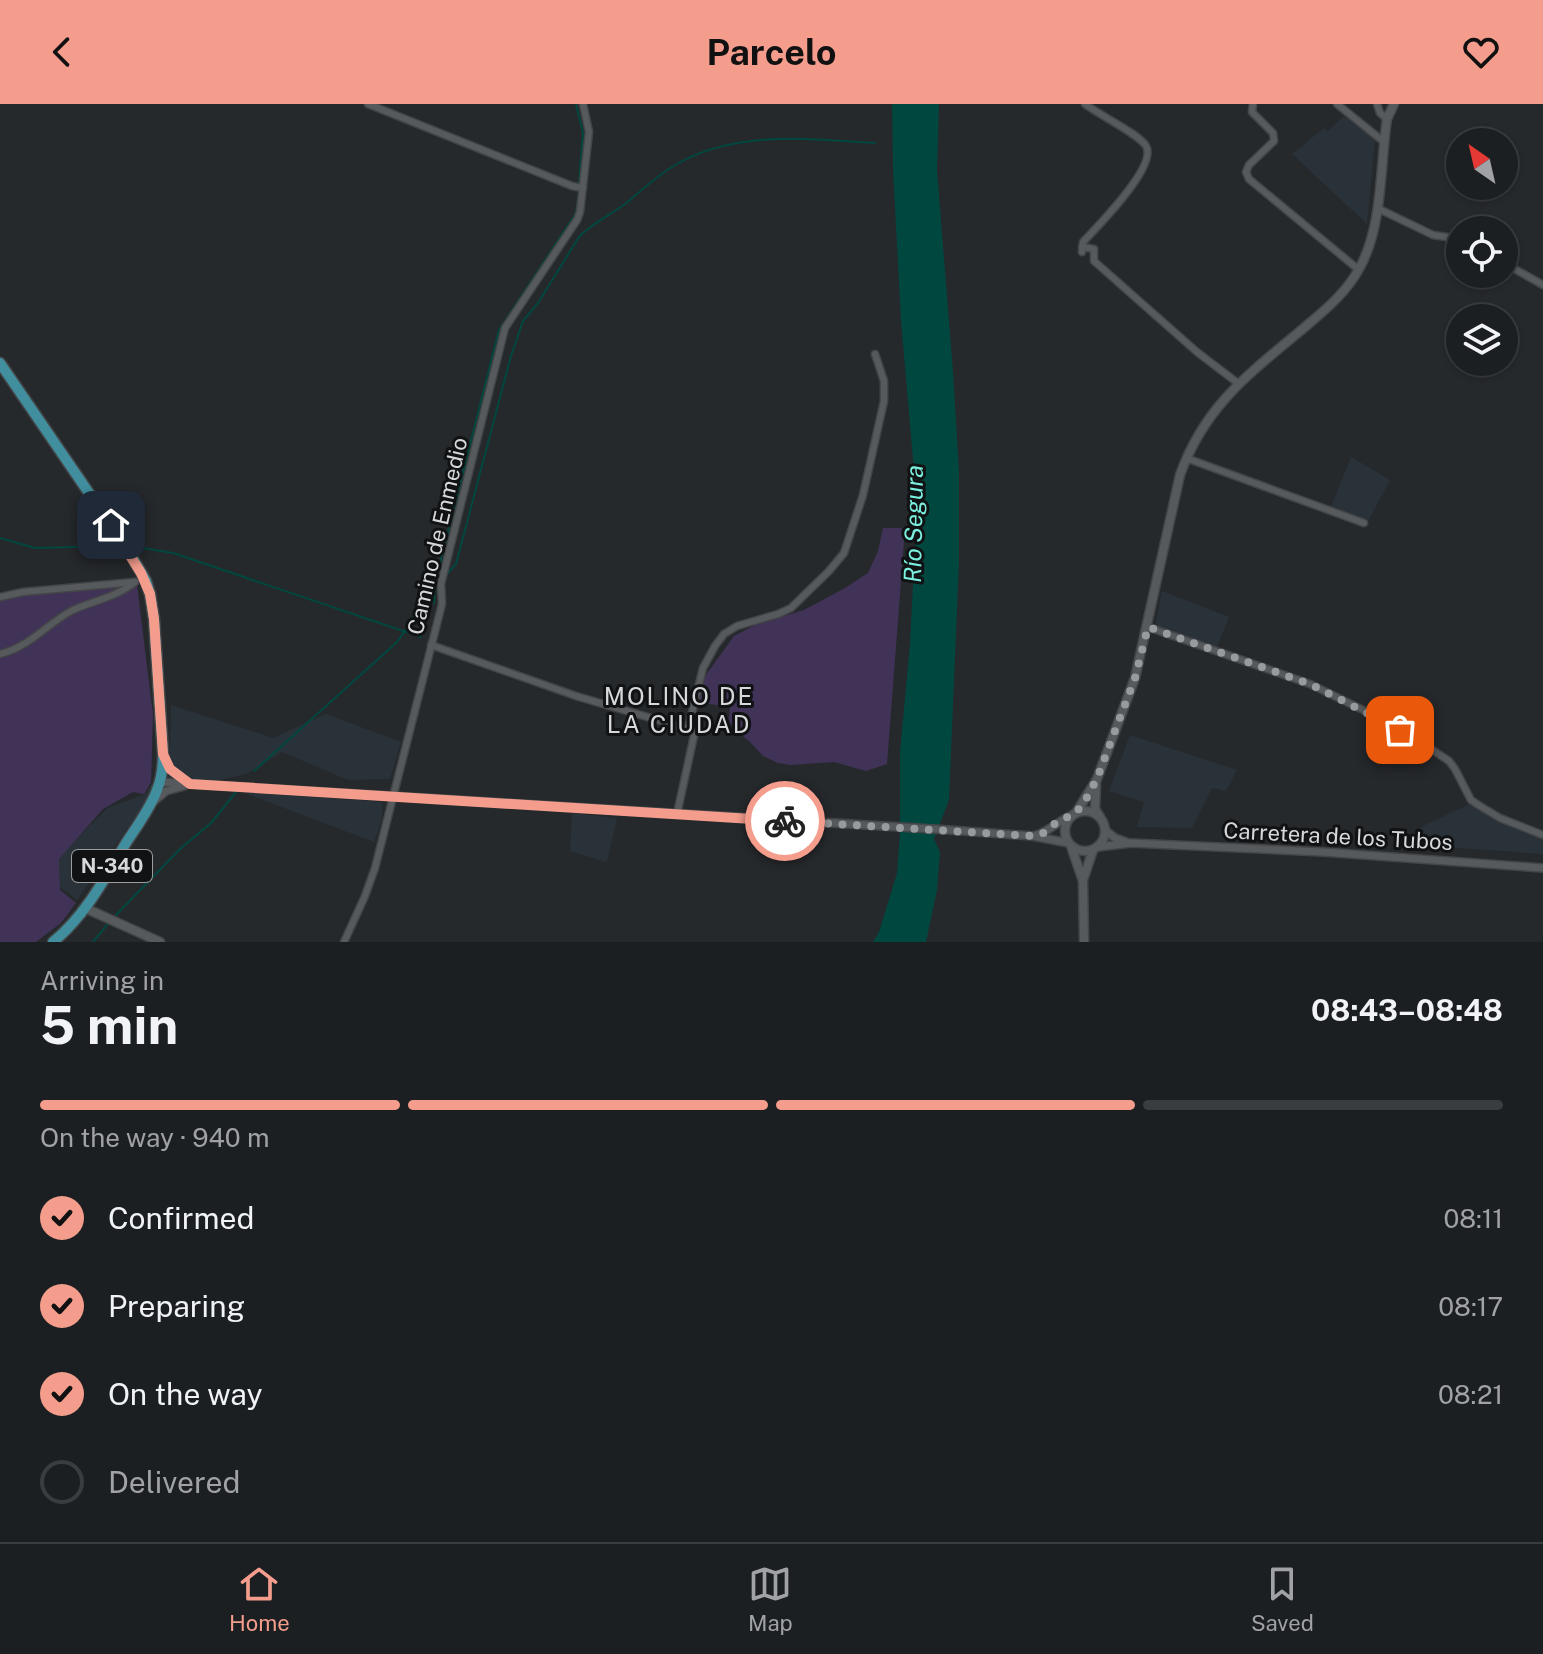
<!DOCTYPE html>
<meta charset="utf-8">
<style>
body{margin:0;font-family:"Public Sans",sans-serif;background:#25272a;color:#f1f3f6;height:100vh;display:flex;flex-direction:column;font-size:30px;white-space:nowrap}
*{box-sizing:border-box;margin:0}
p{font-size:26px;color:#a0a2a5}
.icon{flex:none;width:44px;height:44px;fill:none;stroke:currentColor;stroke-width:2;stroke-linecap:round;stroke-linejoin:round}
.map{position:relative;height:838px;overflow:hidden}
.panel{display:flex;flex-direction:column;background:#1c1f21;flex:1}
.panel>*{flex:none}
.needle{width:52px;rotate:326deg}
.tools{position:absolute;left:1446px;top:24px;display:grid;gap:16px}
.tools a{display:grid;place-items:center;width:72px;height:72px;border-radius:50%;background:#1c1f21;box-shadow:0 2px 6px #0004,0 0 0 2px #3a3d3f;font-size:40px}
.pin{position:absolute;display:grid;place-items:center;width:68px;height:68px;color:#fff;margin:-34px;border-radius:16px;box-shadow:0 4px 12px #0006}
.courier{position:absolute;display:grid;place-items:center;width:80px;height:80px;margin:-40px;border:6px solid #f49d8d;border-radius:50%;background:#fff;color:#222;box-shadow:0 2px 10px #0007}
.overview em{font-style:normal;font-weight:700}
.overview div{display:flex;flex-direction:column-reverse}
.overview{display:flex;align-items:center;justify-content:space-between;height:136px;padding:0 40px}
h1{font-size:52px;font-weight:700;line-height:60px}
.bar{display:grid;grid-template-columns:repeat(4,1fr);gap:12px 8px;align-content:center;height:96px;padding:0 40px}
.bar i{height:10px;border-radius:6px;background:#3a3d3f}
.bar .active{background:#f49d8d}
.bar p{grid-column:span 4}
ol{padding:0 40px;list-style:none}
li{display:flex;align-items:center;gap:24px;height:88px}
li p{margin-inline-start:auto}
li .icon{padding:8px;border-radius:50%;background:#f49d8d;color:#111;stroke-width:4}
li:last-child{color:#a0a2a5}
li i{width:44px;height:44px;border:4px solid #3a3d3f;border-radius:50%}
header{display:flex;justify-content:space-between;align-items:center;height:104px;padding:0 40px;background:#f49d8d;color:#111;font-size:36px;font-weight:700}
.menu{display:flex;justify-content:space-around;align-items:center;height:112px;border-top:2px solid #3a3d3f;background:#1c1f21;font-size:22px;color:#a0a2a5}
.menu a{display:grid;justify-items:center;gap:4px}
.menu .active{color:#f49d8d}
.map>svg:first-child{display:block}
</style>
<header><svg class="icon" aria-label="back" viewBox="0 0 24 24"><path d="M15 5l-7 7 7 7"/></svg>Parcelo<svg class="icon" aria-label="heart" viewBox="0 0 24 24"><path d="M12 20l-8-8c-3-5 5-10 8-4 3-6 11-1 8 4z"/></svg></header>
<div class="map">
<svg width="1543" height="838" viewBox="0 0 1543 838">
<rect width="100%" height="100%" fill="#26292c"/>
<g fill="#2a3239">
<polygon points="1344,12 1375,36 1367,120 1292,50 1324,24 1328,27"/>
<polygon points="1351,353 1390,376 1368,417 1331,403"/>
<polygon points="1162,487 1229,513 1216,546 1155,523"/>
<polygon points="171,601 273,634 326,610 401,638 390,675 348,676 282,648 246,670 169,687 134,715 77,796 55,779 54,757 108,704 145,690 170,653"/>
<polygon points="1130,631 1237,666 1226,687 1212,684 1192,724 1137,723 1144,698 1109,687"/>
<polygon points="242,688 382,698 382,715 374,738"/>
<polygon points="1470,700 1495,714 1543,734 1543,750 1400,740 1425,721"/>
<polygon points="572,709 617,714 607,758 570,747"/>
</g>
<g fill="#413258">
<polygon points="883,424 905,424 887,660 866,667 834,658 791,661 778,659 763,652 748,636 734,626 729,616 730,603 695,598 701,580 708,568 734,532 757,520 804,506 845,484 868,469 878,447"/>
<polygon points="137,481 153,611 151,678 144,690 133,688 103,705 59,755 60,786 76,799 61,819 36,838 0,838 0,497 13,492"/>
</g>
<polygon fill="#004740" points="892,0 939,0 937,66 953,268 959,368 959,458 949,696 934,735 940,748 937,786 926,838 873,838 879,828 897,769 900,729 900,648 910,540 917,401 901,217 893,65"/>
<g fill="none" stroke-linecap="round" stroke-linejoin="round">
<g stroke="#004740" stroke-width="2">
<polyline points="576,0 583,29 579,79"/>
<polyline points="0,434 35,444 117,442"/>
<polyline points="131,442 173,449 421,533"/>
<path d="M447,470L456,460L511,252L523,217L538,199L579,133C593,118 613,110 629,97C644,84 659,70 677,60C737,26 809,35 875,39"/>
<polyline points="434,499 435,479 499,226 576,109 579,87"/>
<path d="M254,667L396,539C411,522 414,504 433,488"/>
<polyline points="116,811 181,744 211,719 236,688"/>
<polyline points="93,838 107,821"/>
</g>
<defs>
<g id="minor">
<polyline points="368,0 572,82 583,84"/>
<polyline points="1253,0 1252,8 1273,29 1274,37 1249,61 1246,68 1249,75 1359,166"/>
<polyline points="1337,0 1384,38"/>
<polyline points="1377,0 1380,9 1387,15"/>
<polyline points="1377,104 1433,131 1460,135"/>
<polyline points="1082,143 1094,145 1094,157 1197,248 1239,280"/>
<path d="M1082,148L1083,138C1097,123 1158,62 1146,42C1139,30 1099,11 1085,0"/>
<polyline points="1504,159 1543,181"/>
<polyline points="1186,354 1364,419"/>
<polyline points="0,493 23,488 135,478"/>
<polyline points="1148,523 1310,580 1363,606 1416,635 1449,657 1455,665 1471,696 1480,702 1500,714 1543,731"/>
<polyline points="431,541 576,592 695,627 677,710"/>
<path d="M0,550C29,543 46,521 71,507C92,497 117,493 135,478"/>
<polyline points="688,625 703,564 715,542 724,530 737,522 778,510 791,504 829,467 844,449 863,391 884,297 884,277 875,250"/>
<polyline points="344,838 365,792 375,764 442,500 441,480 505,224 577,116 580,108 589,28 583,0"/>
</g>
<g id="tertiary">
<polyline points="164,654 170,665 188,679"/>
<polyline points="160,678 949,726 1032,732 1069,739"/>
<polyline points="153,698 166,687 184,682"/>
<polyline points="1105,726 1115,734 1129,739"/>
<path d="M1034,732C1049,728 1059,716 1073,711"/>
<polyline points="1098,743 1131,739 1323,748 1543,764"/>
</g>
<g id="secondary">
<polyline points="1096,680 1095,705 1100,713"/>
<circle cx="1085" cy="727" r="20"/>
<path d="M1076,709L1097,675L1135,574L1180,371C1205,301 1250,269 1305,223C1325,206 1346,189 1359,165C1383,123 1380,62 1387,15L1394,0"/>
<polyline points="1071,742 1083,777 1084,838"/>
<polyline points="1083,776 1093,746"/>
<polyline points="85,804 160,838"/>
</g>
<path id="trunk" d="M0,259L128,446L146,477L150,490L154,515L163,650C163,663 162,674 157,686C150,705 137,722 126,739C105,774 85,812 53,838"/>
</defs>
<use href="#minor" stroke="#434547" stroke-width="9"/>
<use href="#tertiary" stroke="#434547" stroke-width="10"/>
<use href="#secondary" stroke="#434547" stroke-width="11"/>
<use href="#trunk" stroke="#434547" stroke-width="13"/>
<use href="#minor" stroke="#565a5d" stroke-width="6"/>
<use href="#tertiary" stroke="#565a5d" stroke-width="7"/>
<use href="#secondary" stroke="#565a5d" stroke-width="8"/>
<use href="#trunk" stroke="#408e9e" stroke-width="10"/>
</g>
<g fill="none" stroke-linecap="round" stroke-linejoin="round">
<polyline stroke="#989b9d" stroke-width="8" stroke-dasharray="0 14.4" points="785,717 1032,732 1042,730 1057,718 1076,709 1088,692 1098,672 1135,574 1148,523 1310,580 1400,626"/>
<polyline stroke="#f49d8d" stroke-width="10" points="111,421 141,469 150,490 154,515 163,650 170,665 190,680 785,717"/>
</g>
<g text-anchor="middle" stroke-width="6" stroke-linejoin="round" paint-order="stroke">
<rect fill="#101213" stroke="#9b9d9e" stroke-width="2" x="72" y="746" width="80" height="32" rx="6"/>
<g font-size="20" font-weight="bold" fill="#d6d8da">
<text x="112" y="769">N-340</text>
</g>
<g font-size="22" fill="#d6d8da" stroke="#101213">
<text transform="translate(437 432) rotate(-77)" y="8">Camino de Enmedio</text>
<text transform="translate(1338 732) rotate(3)" y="8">Carretera de los Tubos</text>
</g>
<g font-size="24" font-style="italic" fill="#7bf0df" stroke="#101213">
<text transform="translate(914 420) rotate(-89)" y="8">Río Segura</text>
</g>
<g font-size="24" letter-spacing="2" fill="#d6d8da" stroke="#101213">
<text x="679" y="601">MOLINO DE<tspan x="679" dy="28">LA CIUDAD</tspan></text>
</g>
</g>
</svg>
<div class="tools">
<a><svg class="needle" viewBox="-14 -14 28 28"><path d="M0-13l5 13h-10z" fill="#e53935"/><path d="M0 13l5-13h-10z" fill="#a0a2a5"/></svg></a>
<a><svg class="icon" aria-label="locate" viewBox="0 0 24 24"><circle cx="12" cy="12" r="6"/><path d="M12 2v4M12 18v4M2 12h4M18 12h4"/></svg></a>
<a><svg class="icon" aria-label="layers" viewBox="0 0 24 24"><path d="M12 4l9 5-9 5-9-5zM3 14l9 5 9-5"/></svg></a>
</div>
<div class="pin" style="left:1400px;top:626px;background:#ea580c"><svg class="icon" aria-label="bag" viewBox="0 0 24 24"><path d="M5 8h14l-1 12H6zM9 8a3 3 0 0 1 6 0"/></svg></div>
<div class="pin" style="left:111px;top:421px;background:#1f2937"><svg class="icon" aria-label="home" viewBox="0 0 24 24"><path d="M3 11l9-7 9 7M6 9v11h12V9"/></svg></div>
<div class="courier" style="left:785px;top:717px"><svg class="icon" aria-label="bike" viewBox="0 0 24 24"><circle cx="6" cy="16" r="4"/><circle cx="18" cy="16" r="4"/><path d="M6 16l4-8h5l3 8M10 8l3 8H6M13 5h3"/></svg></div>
</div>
<section class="panel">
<div class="overview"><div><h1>5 min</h1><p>Arriving in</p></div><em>08:43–08:48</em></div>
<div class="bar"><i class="active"></i><i class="active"></i><i class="active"></i><i></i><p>On the way · 940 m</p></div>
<ol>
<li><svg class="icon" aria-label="check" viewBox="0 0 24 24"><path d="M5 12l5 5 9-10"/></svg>Confirmed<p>08:11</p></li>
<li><svg class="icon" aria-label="check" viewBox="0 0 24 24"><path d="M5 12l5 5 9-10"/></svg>Preparing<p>08:17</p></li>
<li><svg class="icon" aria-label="check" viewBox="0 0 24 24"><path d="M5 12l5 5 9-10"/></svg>On the way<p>08:21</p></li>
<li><i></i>Delivered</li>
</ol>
</section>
<nav class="menu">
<a class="active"><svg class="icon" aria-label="home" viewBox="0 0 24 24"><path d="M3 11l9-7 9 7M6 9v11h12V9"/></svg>Home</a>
<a><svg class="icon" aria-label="map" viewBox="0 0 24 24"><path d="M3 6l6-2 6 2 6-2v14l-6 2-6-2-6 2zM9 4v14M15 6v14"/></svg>Map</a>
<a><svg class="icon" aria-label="saved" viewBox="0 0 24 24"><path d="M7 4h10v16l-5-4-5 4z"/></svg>Saved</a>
</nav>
